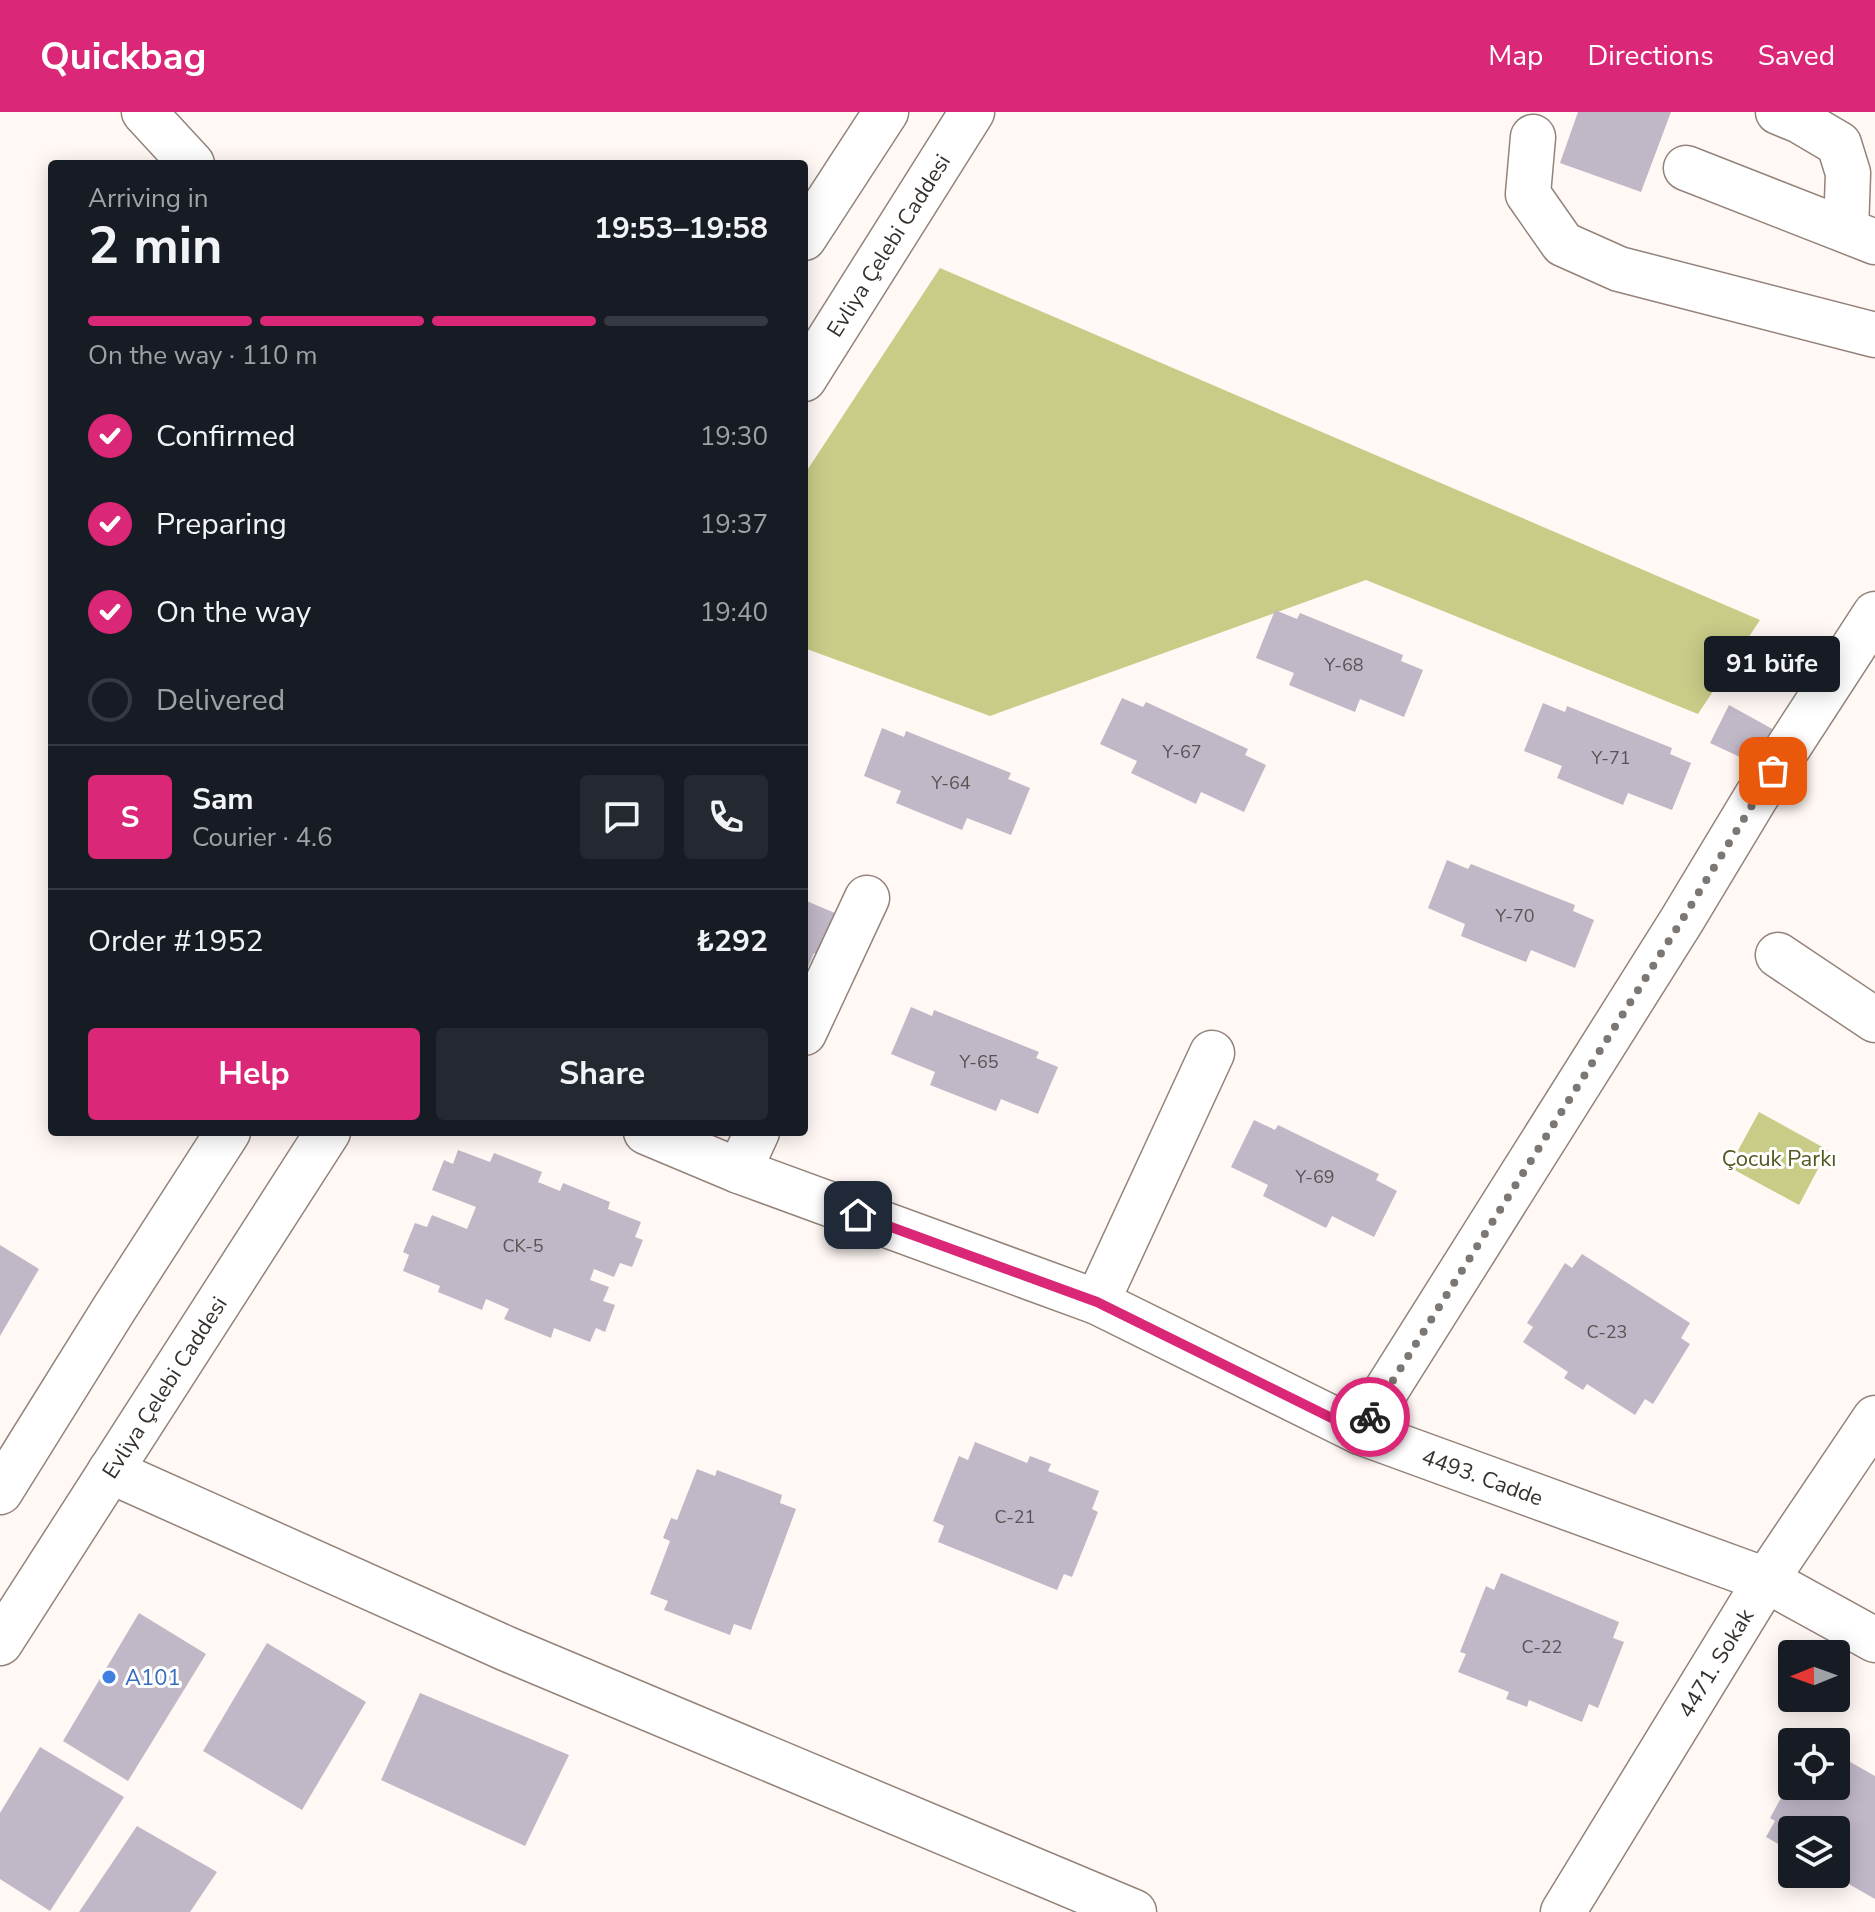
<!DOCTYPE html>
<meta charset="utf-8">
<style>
body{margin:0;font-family:"Nunito Sans",sans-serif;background:#242831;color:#f1f3f6;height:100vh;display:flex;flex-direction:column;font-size:30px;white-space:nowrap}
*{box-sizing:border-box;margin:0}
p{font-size:26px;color:#9ea1a6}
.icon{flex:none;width:44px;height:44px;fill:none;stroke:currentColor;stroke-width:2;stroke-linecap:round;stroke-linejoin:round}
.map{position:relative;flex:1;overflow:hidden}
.panel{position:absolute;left:48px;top:48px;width:760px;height:976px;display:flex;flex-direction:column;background:#171b24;border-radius:8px;box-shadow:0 4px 20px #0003}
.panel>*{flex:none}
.needle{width:52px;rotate:269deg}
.tools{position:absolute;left:1778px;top:1528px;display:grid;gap:16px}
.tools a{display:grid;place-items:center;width:72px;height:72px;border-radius:8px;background:#171b24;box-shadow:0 4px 20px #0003;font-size:40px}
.pin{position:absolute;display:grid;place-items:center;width:68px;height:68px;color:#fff;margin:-34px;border-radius:16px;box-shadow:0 4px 12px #0006}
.courier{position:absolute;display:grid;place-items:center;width:80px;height:80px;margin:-40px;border:6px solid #db2777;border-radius:50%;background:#fff;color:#222;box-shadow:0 2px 10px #0007}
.bubble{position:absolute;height:56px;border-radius:8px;background:#171b24;box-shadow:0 4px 20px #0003;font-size:26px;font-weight:700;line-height:56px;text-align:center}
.head em{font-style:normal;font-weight:700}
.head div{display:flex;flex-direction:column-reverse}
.head{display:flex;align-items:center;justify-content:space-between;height:136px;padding:0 40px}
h1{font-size:52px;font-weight:700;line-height:60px}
.bar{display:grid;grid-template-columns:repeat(4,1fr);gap:12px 8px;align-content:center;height:96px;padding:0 40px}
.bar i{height:10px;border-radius:6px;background:#363941}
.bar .active{background:#db2777}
.bar p{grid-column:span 4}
.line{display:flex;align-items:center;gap:20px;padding:0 40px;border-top:2px solid #363941}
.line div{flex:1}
.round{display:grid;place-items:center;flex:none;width:84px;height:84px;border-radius:8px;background:#242831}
ol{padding:0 40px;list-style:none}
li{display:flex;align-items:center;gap:24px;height:88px}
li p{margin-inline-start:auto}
li .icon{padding:8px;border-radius:50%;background:#db2777;color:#fff;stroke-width:4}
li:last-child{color:#9ea1a6}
li i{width:44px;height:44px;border:4px solid #363941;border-radius:50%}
.action{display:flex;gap:16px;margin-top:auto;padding:16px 40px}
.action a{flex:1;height:92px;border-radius:8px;background:#db2777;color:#fff;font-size:32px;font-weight:700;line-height:92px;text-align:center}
.action a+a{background:#242831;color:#f1f3f6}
header{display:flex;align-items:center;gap:48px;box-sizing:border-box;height:112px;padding:0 40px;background:#db2777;color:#fff}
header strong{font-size:38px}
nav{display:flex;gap:44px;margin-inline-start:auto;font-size:28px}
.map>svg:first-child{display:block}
</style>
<header>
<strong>Quickbag</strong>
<nav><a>Map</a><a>Directions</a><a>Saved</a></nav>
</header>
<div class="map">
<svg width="1875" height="1800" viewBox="0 0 1875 1800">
<rect width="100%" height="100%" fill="#fff8f4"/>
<g fill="#c9cc87">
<polygon points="940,156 1760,508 1698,602 1366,468 990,604 804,536 804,363"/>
<polygon points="1759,1000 1828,1038 1799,1093 1729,1055"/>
</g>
<g fill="#c0b8c7">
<polygon points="1578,0 1671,0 1641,80 1560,51"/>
<polygon points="1275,498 1297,507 1300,501 1403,543 1401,549 1423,558 1404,605 1360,587 1355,600 1289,573 1294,561 1256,546"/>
<polygon points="1122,586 1143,595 1146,590 1248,637 1245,643 1266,653 1244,700 1201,680 1196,692 1131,661 1137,649 1100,632"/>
<polygon points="1543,591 1565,600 1567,594 1672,636 1670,642 1691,651 1672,698 1628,681 1623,693 1557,666 1562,654 1524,639"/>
<polygon points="1729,593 1776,619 1755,652 1710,631"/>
<polygon points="882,616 904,625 906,619 1011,661 1008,667 1030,676 1011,723 967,706 962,718 896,691 901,679 864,664"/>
<polygon points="1447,748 1468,757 1471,752 1575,793 1573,799 1594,808 1575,856 1531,838 1526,850 1461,824 1465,812 1428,796"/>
<polygon points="804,788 835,801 829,815 837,819 825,846 814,841 808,855 804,854"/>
<polygon points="911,895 932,904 934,898 1039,940 1036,946 1058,955 1038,1002 1001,987 996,999 930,973 935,960 891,942"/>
<polygon points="1254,1008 1275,1018 1278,1013 1379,1062 1376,1068 1397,1079 1374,1125 1332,1104 1326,1116 1263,1084 1268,1073 1231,1055"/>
<polygon points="458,1038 490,1050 494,1041 542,1060 538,1070 560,1079 563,1071 610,1090 608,1097 641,1110 635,1125 643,1128 632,1155 620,1151 614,1165 594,1157 590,1168 609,1175 603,1189 615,1193 605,1220 596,1216 590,1230 554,1216 551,1226 504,1207 509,1197 486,1187 482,1198 438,1180 440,1174 403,1159 409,1143 403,1140 415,1111 427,1115 432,1103 467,1117 476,1095 432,1078 444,1048 453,1052"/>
<polygon points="0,1133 39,1157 0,1224"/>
<polygon points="1582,1142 1690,1211 1681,1226 1690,1232 1653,1292 1645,1287 1635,1303 1587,1272 1583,1278 1564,1266 1568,1260 1523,1230 1533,1215 1527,1211 1565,1151 1572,1156"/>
<polygon points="975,1330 1027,1351 1030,1344 1051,1352 1048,1359 1099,1379 1092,1397 1098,1400 1072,1465 1064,1462 1057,1478 938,1430 944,1414 933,1409 959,1344 968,1348"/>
<polygon points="697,1357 715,1364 717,1358 782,1383 780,1391 796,1397 751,1518 734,1512 730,1523 664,1498 668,1489 650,1482 670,1429 663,1426 671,1406 677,1408"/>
<polygon points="1501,1461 1619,1510 1613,1526 1624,1530 1598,1596 1589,1592 1582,1610 1529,1588 1527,1595 1506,1587 1509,1580 1458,1560 1466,1542 1460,1540 1486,1474 1494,1478"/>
<polygon points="139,1501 206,1542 128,1669 63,1629"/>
<polygon points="267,1531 366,1590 302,1698 203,1639"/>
<polygon points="420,1581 569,1643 525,1734 381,1668"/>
<polygon points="40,1635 124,1685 50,1799 0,1767 0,1701"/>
<polygon points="1836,1642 1875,1664 1875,1787 1833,1763 1829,1770 1815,1762 1836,1762 1836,1718 1792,1718 1792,1740 1766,1725 1775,1709 1770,1706 1792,1666 1792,1674 1836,1674"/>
<polygon points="137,1714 217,1760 190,1800 79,1800"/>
</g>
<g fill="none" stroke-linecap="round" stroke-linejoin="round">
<defs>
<g id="minor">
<polyline points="144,0 192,52"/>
<polyline points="1778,0 1800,9 1839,32 1848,61 1846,118"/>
<polyline points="1533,25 1528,82 1563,132 1619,157 1875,223"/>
<polyline points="1686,56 1875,130"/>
<polyline points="804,126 886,0"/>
<path id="s1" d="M804,267L972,0"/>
<polyline points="1778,843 1875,908"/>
<polyline points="804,921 867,786"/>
<path id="s2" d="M646,1020L739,1059L1097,1190L1360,1320L1766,1468L1875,1528"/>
<polyline points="739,1059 757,1020"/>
<polyline points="1097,1190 1212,941"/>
<polyline points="1360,1320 1682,808 1756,685 1875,502"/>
<polyline points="110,1359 507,1537 1134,1800"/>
<polyline points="0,1380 114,1197 228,1020"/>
<path id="s3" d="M0,1531L328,1020"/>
<path id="s4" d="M1563,1800L1766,1468L1875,1306"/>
</g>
</defs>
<use href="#minor" stroke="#93837a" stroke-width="47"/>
<use href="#minor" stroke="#fff" stroke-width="44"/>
</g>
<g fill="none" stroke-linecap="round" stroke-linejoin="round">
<polyline stroke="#7d7773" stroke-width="8" stroke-dasharray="0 14.4" points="1370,1305 1682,808 1773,659"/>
<polyline stroke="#db2777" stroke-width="10" points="858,1103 1097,1190 1360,1320 1370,1305"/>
</g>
<circle fill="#3f7fe0" stroke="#fff" stroke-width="3" cx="109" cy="1565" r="8"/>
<g text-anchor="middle" stroke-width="6" stroke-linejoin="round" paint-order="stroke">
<g font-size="18" fill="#595354">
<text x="1344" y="559">Y-68</text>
<text x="1182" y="646">Y-67</text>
<text x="1611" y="652">Y-71</text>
<text x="951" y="677">Y-64</text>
<text x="1515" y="810">Y-70</text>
<text x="979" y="956">Y-65</text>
<text x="1315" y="1071">Y-69</text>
<text x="523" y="1140">CK-5</text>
<text x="1607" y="1226">C-23</text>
<text x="1015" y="1411">C-21</text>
<text x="1542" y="1541">C-22</text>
</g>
<g font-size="22" fill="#37312d" stroke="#fff">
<text dy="8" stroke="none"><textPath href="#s1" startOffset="158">Evliya Çelebi Caddesi</textPath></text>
<text dy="8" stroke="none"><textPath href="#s3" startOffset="304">Evliya Çelebi Caddesi</textPath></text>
<text dy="8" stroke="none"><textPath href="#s2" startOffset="906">4493. Cadde</textPath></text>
<text dy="8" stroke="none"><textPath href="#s4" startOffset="292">4471. Sokak</textPath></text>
</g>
<g font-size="22" fill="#555720" stroke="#fff">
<text x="1779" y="1054">Çocuk Parkı</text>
</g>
<g font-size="22" fill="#366cbe" stroke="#fff" text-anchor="start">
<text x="125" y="1573">A101</text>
</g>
</g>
</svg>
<div class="tools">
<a><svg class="needle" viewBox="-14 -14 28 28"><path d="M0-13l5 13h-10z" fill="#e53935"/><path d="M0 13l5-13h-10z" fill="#9ea1a6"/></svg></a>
<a><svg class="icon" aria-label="locate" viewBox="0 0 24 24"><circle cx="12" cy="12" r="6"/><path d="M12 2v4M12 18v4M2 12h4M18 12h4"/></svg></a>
<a><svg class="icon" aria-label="layers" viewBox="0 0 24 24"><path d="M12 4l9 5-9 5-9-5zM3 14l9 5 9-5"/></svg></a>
</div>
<div class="pin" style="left:1773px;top:659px;background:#ea580c"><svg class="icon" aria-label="bag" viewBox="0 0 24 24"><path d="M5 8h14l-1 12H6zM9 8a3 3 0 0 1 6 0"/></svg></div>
<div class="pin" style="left:858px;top:1103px;background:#1f2937"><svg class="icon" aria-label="home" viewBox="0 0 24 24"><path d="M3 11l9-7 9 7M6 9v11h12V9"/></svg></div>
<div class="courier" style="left:1370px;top:1305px"><svg class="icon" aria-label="bike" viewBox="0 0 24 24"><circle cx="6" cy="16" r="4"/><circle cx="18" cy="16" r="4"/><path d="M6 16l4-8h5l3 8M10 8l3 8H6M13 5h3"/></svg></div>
<div class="bubble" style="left:1704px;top:524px;width:136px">91 büfe</div>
<section class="panel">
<div class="head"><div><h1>2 min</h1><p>Arriving in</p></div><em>19:53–19:58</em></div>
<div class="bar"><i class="active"></i><i class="active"></i><i class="active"></i><i></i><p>On the way · 110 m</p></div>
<ol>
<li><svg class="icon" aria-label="check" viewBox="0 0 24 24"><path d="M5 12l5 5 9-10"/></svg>Confirmed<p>19:30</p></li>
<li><svg class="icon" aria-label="check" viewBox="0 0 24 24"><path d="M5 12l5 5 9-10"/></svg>Preparing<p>19:37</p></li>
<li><svg class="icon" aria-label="check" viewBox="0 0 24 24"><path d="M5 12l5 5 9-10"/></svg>On the way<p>19:40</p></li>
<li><i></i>Delivered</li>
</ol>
<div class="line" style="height:144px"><b class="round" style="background:#db2777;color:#fff">S</b><div><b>Sam</b><p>Courier · 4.6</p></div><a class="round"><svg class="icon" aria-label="chat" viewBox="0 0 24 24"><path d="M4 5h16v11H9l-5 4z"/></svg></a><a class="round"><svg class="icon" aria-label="phone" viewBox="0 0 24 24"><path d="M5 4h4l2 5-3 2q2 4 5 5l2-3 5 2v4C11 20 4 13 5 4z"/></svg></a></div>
<div class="line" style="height:104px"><div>Order #1952</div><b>₺292</b></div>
<div class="action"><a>Help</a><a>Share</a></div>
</section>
</div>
